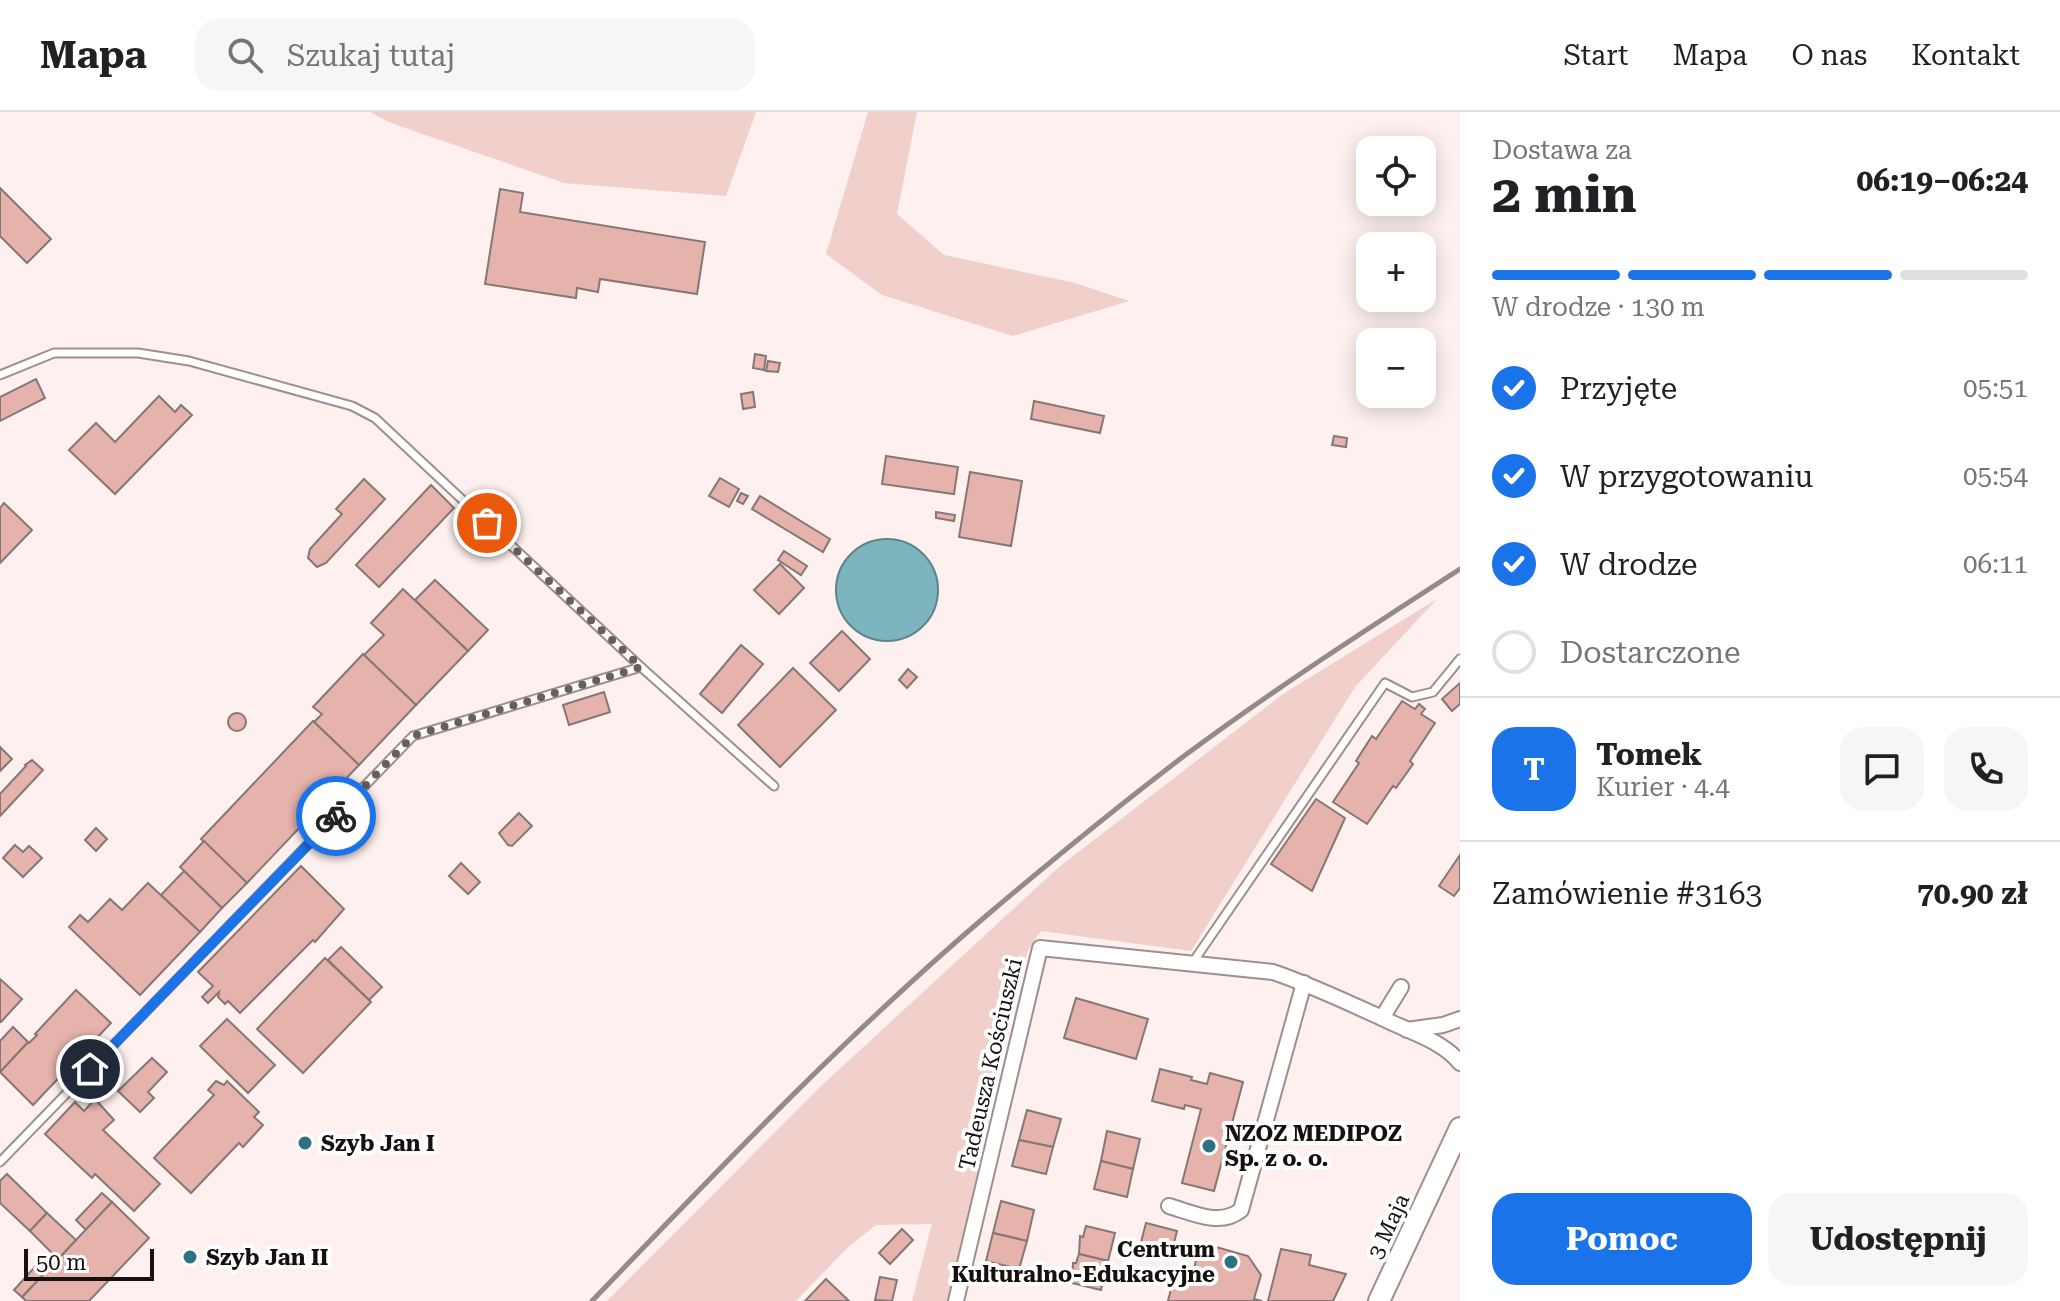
<!DOCTYPE html>
<html lang="pl">
<meta charset="utf-8">
<style>
body{margin:0;font-family:"Roboto Serif",serif;background:#f6f6f6;color:#202124;height:100vh;display:flex;flex-direction:column;font-size:30px;white-space:nowrap}
*{box-sizing:border-box;margin:0}
p{font-size:26px;color:#757577}
.icon{flex:none;width:44px;height:44px;fill:none;stroke:currentColor;stroke-width:2;stroke-linecap:round;stroke-linejoin:round}
.map{position:relative;flex:1;overflow:hidden}
.details{display:flex;flex-direction:column;background:#fff;width:600px}
.details>*{flex:none}
.controls{position:absolute;left:1356px;top:24px;display:grid;gap:16px}
.controls a{display:grid;place-items:center;width:80px;height:80px;border-radius:16px;background:#fff;box-shadow:0 4px 20px #0003;font-size:40px}
.scale{position:absolute;left:24px;bottom:20px;width:130px;box-sizing:border-box;padding-left:8px;border:4px solid #16100f;border-top:0;font-size:22px;line-height:28px;white-space:nowrap;color:#16100f;-webkit-text-stroke:6px #fff;paint-order:stroke}
.pin{position:absolute;display:grid;place-items:center;width:68px;height:68px;color:#fff;margin:-34px;border:4px solid #fff;border-radius:50%;box-shadow:0 2px 8px #0007}
.courier{position:absolute;display:grid;place-items:center;width:80px;height:80px;margin:-40px;border:6px solid #1a73e8;border-radius:50%;background:#fff;color:#222;box-shadow:0 2px 10px #0007}
.overview em{font-style:normal;font-weight:700}
.overview div{display:flex;flex-direction:column-reverse}
.overview{display:flex;align-items:center;justify-content:space-between;height:136px;padding:0 32px}
h1{font-size:52px;font-weight:700;line-height:60px}
.bar{display:grid;grid-template-columns:repeat(4,1fr);gap:12px 8px;align-content:center;height:96px;padding:0 32px}
.bar i{height:10px;border-radius:6px;background:#e0e0e0}
.bar .current{background:#1a73e8}
.bar p{grid-column:span 4}
.line{display:flex;align-items:center;gap:20px;padding:0 32px;border-top:2px solid #e0e0e0}
.line div{flex:1}
.round{display:grid;place-items:center;flex:none;width:84px;height:84px;border-radius:24px;background:#f6f6f6}
ol{padding:0 32px;list-style:none}
li{display:flex;align-items:center;gap:24px;height:88px}
li p{margin-inline-start:auto}
li .icon{padding:8px;border-radius:50%;background:#1a73e8;color:#fff;stroke-width:4}
li:last-child{color:#757577}
li i{width:44px;height:44px;border:4px solid #e0e0e0;border-radius:50%}
.primary-button{display:flex;gap:16px;margin-top:auto;padding:16px 32px}
.primary-button a{flex:1;height:92px;border-radius:24px;background:#1a73e8;color:#fff;font-size:32px;font-weight:700;line-height:92px;text-align:center}
.primary-button a+a{background:#f6f6f6;color:#202124}
header{display:flex;align-items:center;gap:48px;box-sizing:border-box;height:112px;padding:0 40px;background:#fff;border-bottom:2px solid #e0e0e0}
header strong{font-size:38px}
nav{display:flex;gap:44px;margin-inline-start:auto;font-size:28px}
.search{width:560px;height:72px;background:#f6f6f6;display:flex;align-items:center;gap:20px;box-sizing:border-box;padding:0 28px;border-radius:24px;color:#757577;font-size:30px}
main{display:flex;flex:1;min-height:0}
.map>svg:first-child{display:block}
</style>
<header>
<strong>Mapa</strong>
<div class="search"><svg class="icon" aria-label="search" viewBox="0 0 24 24"><circle cx="10" cy="10" r="6"/><path d="M15 15l6 6"/></svg>Szukaj tutaj</div>
<nav><a>Start</a><a>Mapa</a><a>O nas</a><a>Kontakt</a></nav>
</header>
<main>
<div class="map">
<svg width="1460" height="1189" viewBox="0 0 1460 1189">
<rect width="100%" height="100%" fill="#fdf0ee"/>
<g fill="#f1cfca">
<polygon points="370,0 756,0 726,84 564,71 391,11"/>
<polygon points="868,0 917,0 897,102 944,143 1075,171 1129,189 1013,224 882,183 826,142"/>
<polygon points="1437,487 1355,575 1191,839 1041,819 1027,840 948,1189 912,1189 932,1112 876,1113 847,1136 796,1189 607,1189 820,975 1059,755 1283,582"/>
</g>
<circle fill="#7db5bf" stroke="#5e848a" stroke-width="2" cx="887" cy="478" r="51"/>
<g fill="#e6b3ac" stroke="#867775" stroke-width="2">
<polygon points="0,76 51,127 27,151 0,124"/>
<polygon points="500,77 523,81 520,100 705,130 697,182 600,167 598,180 577,176 576,186 485,172"/>
<polygon points="755,242 766,244 764,258 753,256"/>
<polygon points="768,249 780,251 778,260 766,259"/>
<polygon points="36,267 45,286 0,309 0,285"/>
<polygon points="753,280 755,295 743,297 741,282"/>
<polygon points="159,284 175,300 181,293 192,303 115,382 69,338 96,311 115,330"/>
<polygon points="1034,289 1104,304 1100,321 1031,307"/>
<polygon points="1334,324 1347,326 1346,335 1332,333"/>
<polygon points="886,344 958,355 954,382 882,372"/>
<polygon points="970,360 1022,369 1011,434 959,425"/>
<polygon points="720,366 739,377 729,395 709,384"/>
<polygon points="364,367 385,387 326,451 317,455 308,446 310,437 342,402 336,397"/>
<polygon points="431,373 454,396 379,475 356,453"/>
<polygon points="741,381 748,384 743,392 737,389"/>
<polygon points="760,384 830,427 823,440 752,397"/>
<polygon points="4,391 32,418 0,451 0,396"/>
<polygon points="936,400 955,403 954,409 936,406"/>
<polygon points="784,439 807,454 801,463 778,448"/>
<polygon points="780,452 804,476 779,502 754,478"/>
<polygon points="435,468 488,518 468,539 415,488"/>
<polygon points="403,477 468,539 416,593 364,543 384,523 371,511"/>
<polygon points="842,519 870,547 839,579 810,551"/>
<polygon points="741,533 763,552 722,601 700,582"/>
<polygon points="363,542 416,593 359,653 314,610 322,602 313,595"/>
<polygon points="793,556 836,598 780,655 738,613"/>
<polygon points="908,557 917,565 907,576 899,568"/>
<polygon points="1460,571 1460,592 1452,599 1442,587"/>
<polygon points="604,580 610,600 569,613 563,593"/>
<polygon points="1402,589 1415,597 1419,592 1425,597 1421,602 1435,611 1410,649 1413,652 1396,676 1393,674 1367,712 1333,690 1359,651 1356,649 1372,624 1376,627"/>
<circle cx="237" cy="610" r="9"/>
<polygon points="313,609 359,653 247,771 201,727"/>
<polygon points="0,635 12,647 0,659"/>
<polygon points="32,648 43,658 0,704 0,682 26,654 25,653"/>
<polygon points="1316,687 1345,706 1312,779 1271,752"/>
<polygon points="519,701 532,714 512,734 508,733 499,721"/>
<polygon points="96,716 107,727 96,739 85,728"/>
<polygon points="204,729 247,771 222,796 180,755"/>
<polygon points="15,733 23,740 29,734 42,746 23,765 3,746"/>
<polygon points="1460,743 1460,776 1454,784 1439,774"/>
<polygon points="461,751 480,770 468,782 449,764"/>
<polygon points="301,754 344,797 315,830 313,828 240,901 228,889 225,892 218,885 219,880 208,891 202,885 213,874 198,860"/>
<polygon points="184,759 222,796 200,820 161,783"/>
<polygon points="148,771 200,820 140,883 69,815 80,803 88,810 110,787 122,798"/>
<polygon points="341,835 382,875 369,888 328,848"/>
<polygon points="325,846 371,890 303,961 257,917"/>
<polygon points="0,867 22,887 1,910 0,910"/>
<polygon points="76,878 111,911 33,993 0,960 28,930 29,931 37,923 35,922"/>
<polygon points="1076,886 1148,907 1136,947 1064,926"/>
<polygon points="227,907 275,953 248,981 200,934"/>
<polygon points="13,915 28,930 0,960 0,929"/>
<polygon points="152,946 167,960 148,980 154,986 140,1000 118,979"/>
<polygon points="1160,957 1192,965 1191,968 1207,972 1210,961 1243,970 1214,1079 1182,1071 1201,997 1185,993 1184,997 1152,989"/>
<polygon points="216,969 224,973 227,969 259,1000 254,1005 263,1013 243,1035 239,1031 191,1081 154,1046 214,983 208,978"/>
<polygon points="95,987 114,1008 103,1018 160,1072 134,1099 95,1062 92,1066 45,1022 75,990 84,999"/>
<polygon points="1027,998 1061,1007 1053,1035 1019,1028"/>
<polygon points="1107,1019 1140,1027 1133,1057 1101,1049"/>
<polygon points="1019,1028 1053,1035 1046,1062 1012,1054"/>
<polygon points="1101,1049 1133,1057 1127,1085 1094,1077"/>
<polygon points="7,1062 47,1101 30,1119 0,1091 0,1069"/>
<polygon points="102,1081 112,1090 86,1118 76,1108"/>
<polygon points="1001,1089 1034,1098 1027,1129 993,1121"/>
<polygon points="112,1090 149,1126 89,1189 26,1189 22,1185"/>
<polygon points="47,1101 76,1128 58,1147 30,1119"/>
<polygon points="1146,1111 1177,1119 1171,1143 1140,1134"/>
<polygon points="1086,1114 1115,1121 1108,1149 1079,1142 1080,1124 1083,1125"/>
<polygon points="902,1117 913,1128 890,1152 879,1141"/>
<polygon points="993,1121 1027,1129 1019,1157 986,1149"/>
<polygon points="1216,1135 1248,1144 1261,1163 1254,1187 1262,1189 1168,1189 1173,1169 1190,1173 1196,1148"/>
<polygon points="1281,1137 1311,1143 1309,1153 1346,1162 1333,1189 1268,1189"/>
<polygon points="1079,1142 1108,1149 1101,1178 1072,1171 1073,1151 1076,1151"/>
<polygon points="41,1148 50,1155 22,1185 14,1178"/>
<polygon points="880,1165 897,1168 892,1189 875,1188"/>
<polygon points="826,1167 849,1189 805,1189"/>
</g>
<g fill="none" stroke-linecap="round" stroke-linejoin="round">
<defs>
<g id="lane">
<polyline points="0,263 54,241 138,241 189,249 352,294 375,306 641,555"/>
<polyline points="1193,850 1385,571 1412,585 1433,580 1460,547"/>
<polyline points="0,1050 413,624 641,555 774,674"/>
</g>
<g id="street">
<polyline points="1382,906 1401,875"/>
<polyline points="1407,918 1443,913 1460,907"/>
<path d="M1169,1094C1193,1101 1220,1115 1241,1098L1304,871"/>
<path d="M956,1189L1040,836L1273,860C1311,873 1347,890 1384,907C1408,919 1443,929 1460,951"/>
</g>
<polyline id="secondary" points="1379,1189 1460,1016"/>
</defs>
<use href="#lane" stroke="#9e8f8c" stroke-width="11"/>
<use href="#street" stroke="#9e8f8c" stroke-width="18"/>
<use href="#secondary" stroke="#9e8f8c" stroke-width="24"/>
<use href="#lane" stroke="#fff" stroke-width="7"/>
<use href="#street" stroke="#fff" stroke-width="14"/>
<use href="#secondary" stroke="#fff" stroke-width="20"/>
<path stroke="#948a89" stroke-width="5" d="M592,1189C719,1057 846,923 986,804C1051,749 1117,695 1184,644C1273,578 1367,517 1460,457"/>
</g>
<g fill="none" stroke-linecap="round" stroke-linejoin="round">
<polyline stroke="#675e5d" stroke-width="8" stroke-dasharray="0 14.4" points="336,704 413,624 641,555 487,411"/>
<polyline stroke="#1a73e8" stroke-width="10" points="90,957 336,704"/>
</g>
<g fill="#2c737f" stroke="#fff" stroke-width="3">
<circle cx="305" cy="1031" r="8"/>
<circle cx="1209" cy="1034" r="8"/>
<circle cx="190" cy="1145" r="8"/>
<circle cx="1231" cy="1150" r="8"/>
</g>
<g text-anchor="middle" stroke-width="8" stroke-linejoin="round" paint-order="stroke">
<g font-size="22" fill="#16100f" stroke="#fff">
<text transform="translate(990 952) rotate(-77)" y="8">Tadeusza Kościuszki</text>
<text transform="translate(1388 1114) rotate(-65)" y="8">3 Maja</text>
</g>
<g font-size="22" font-weight="bold" fill="#16100f" stroke="#fff" text-anchor="start">
<text x="1225" y="1029">NZOZ MEDIPOZ<tspan x="1225" dy="25">Sp. z o. o.</tspan></text>
<text x="321" y="1039">Szyb Jan I</text>
<text x="1215" y="1145" text-anchor="end">Centrum<tspan x="1215" dy="25">Kulturalno-Edukacyjne</tspan></text>
<text x="206" y="1153">Szyb Jan II</text>
</g>
</g>
</svg>
<div class="controls">
<a><svg class="icon" aria-label="locate" viewBox="0 0 24 24"><circle cx="12" cy="12" r="6"/><path d="M12 2v4M12 18v4M2 12h4M18 12h4"/></svg></a>
<a>+</a>
<a>−</a>
</div>
<div class="scale">50 m</div>
<div class="pin" style="left:487px;top:411px;background:#ea580c"><svg class="icon" aria-label="bag" viewBox="0 0 24 24"><path d="M5 8h14l-1 12H6zM9 8a3 3 0 0 1 6 0"/></svg></div>
<div class="pin" style="left:90px;top:957px;background:#1f2937"><svg class="icon" aria-label="home" viewBox="0 0 24 24"><path d="M3 11l9-7 9 7M6 9v11h12V9"/></svg></div>
<div class="courier" style="left:336px;top:704px"><svg class="icon" aria-label="bike" viewBox="0 0 24 24"><circle cx="6" cy="16" r="4"/><circle cx="18" cy="16" r="4"/><path d="M6 16l4-8h5l3 8M10 8l3 8H6M13 5h3"/></svg></div>
</div>
<section class="details">
<div class="overview"><div><h1>2 min</h1><p>Dostawa za</p></div><em>06:19–06:24</em></div>
<div class="bar"><i class="current"></i><i class="current"></i><i class="current"></i><i></i><p>W drodze · 130 m</p></div>
<ol>
<li><svg class="icon" aria-label="check" viewBox="0 0 24 24"><path d="M5 12l5 5 9-10"/></svg>Przyjęte<p>05:51</p></li>
<li><svg class="icon" aria-label="check" viewBox="0 0 24 24"><path d="M5 12l5 5 9-10"/></svg>W przygotowaniu<p>05:54</p></li>
<li><svg class="icon" aria-label="check" viewBox="0 0 24 24"><path d="M5 12l5 5 9-10"/></svg>W drodze<p>06:11</p></li>
<li><i></i>Dostarczone</li>
</ol>
<div class="line" style="height:144px"><b class="round" style="background:#1a73e8;color:#fff">T</b><div><b>Tomek</b><p>Kurier · 4.4</p></div><a class="round"><svg class="icon" aria-label="chat" viewBox="0 0 24 24"><path d="M4 5h16v11H9l-5 4z"/></svg></a><a class="round"><svg class="icon" aria-label="phone" viewBox="0 0 24 24"><path d="M5 4h4l2 5-3 2q2 4 5 5l2-3 5 2v4C11 20 4 13 5 4z"/></svg></a></div>
<div class="line" style="height:104px"><div>Zamówienie #3163</div><b>70.90 zł</b></div>
<div class="primary-button"><a>Pomoc</a><a>Udostępnij</a></div>
</section>
</main>
